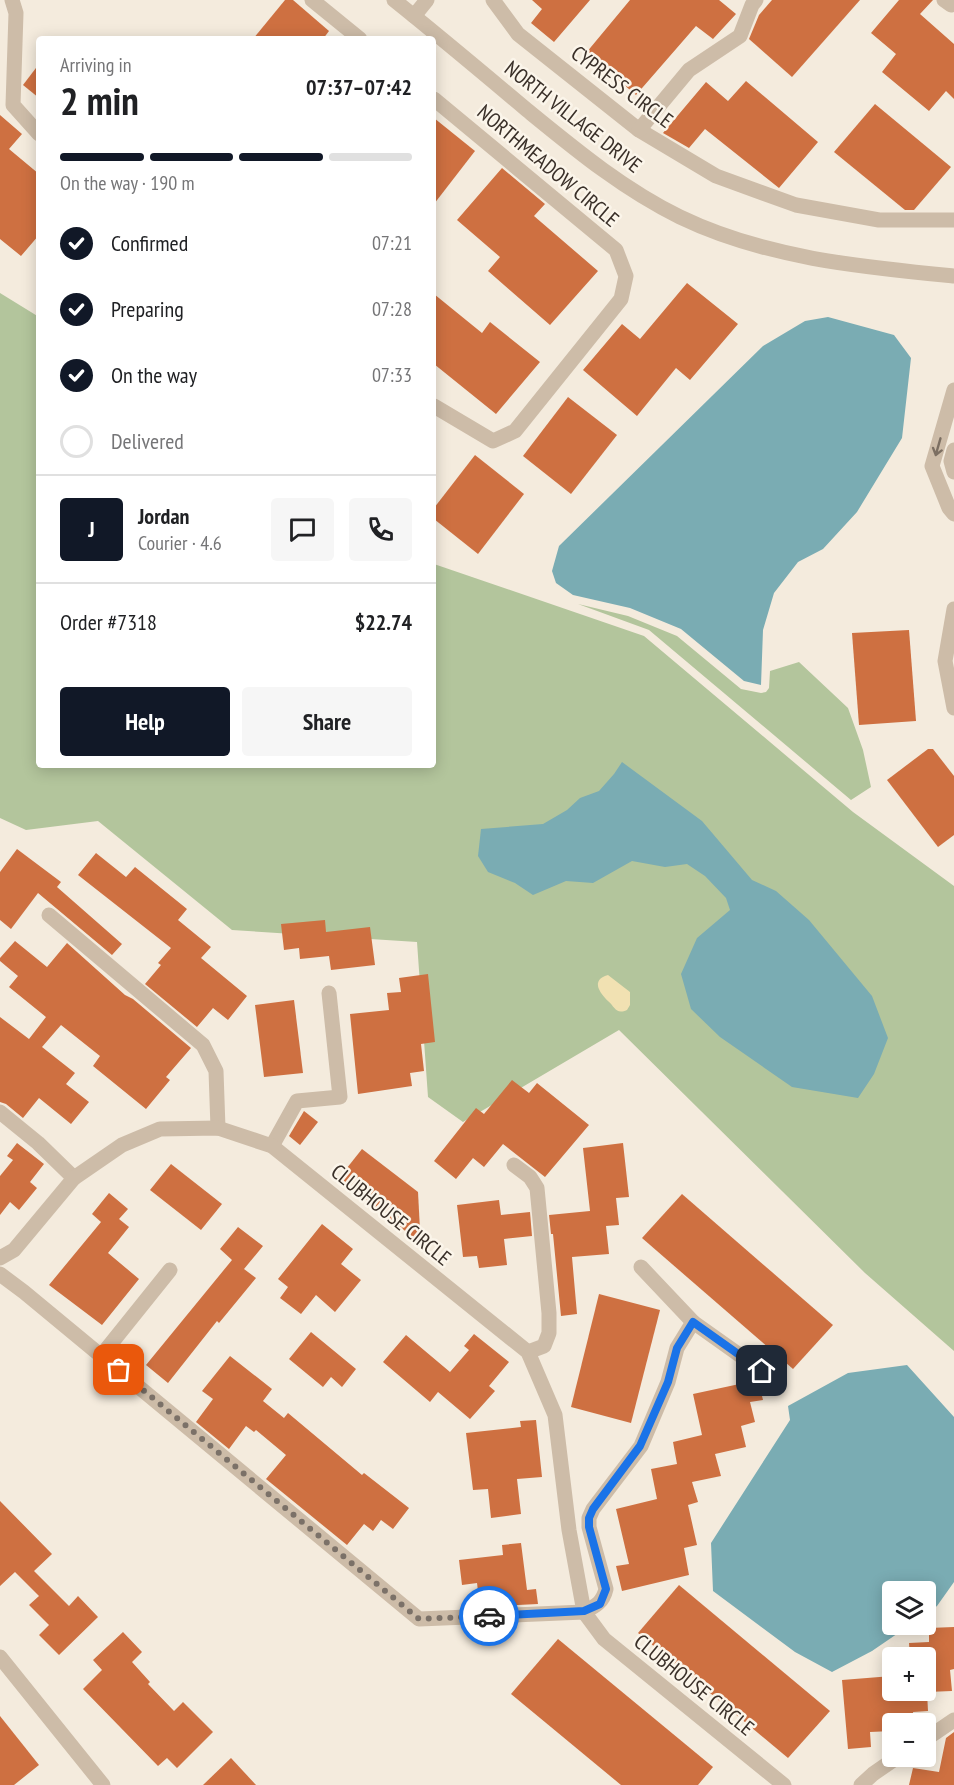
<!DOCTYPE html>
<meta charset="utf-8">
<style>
body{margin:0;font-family:"PT Sans Narrow",sans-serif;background:#f6f6f6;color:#202124;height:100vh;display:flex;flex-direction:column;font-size:22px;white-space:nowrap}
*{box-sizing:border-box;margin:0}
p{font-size:20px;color:#757577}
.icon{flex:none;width:33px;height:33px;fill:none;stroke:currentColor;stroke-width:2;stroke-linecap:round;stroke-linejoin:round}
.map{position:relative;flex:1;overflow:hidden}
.sheet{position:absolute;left:36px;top:36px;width:400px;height:732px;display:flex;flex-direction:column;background:#fff;border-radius:6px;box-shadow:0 3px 15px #0003}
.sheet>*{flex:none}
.fabs{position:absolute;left:882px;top:1581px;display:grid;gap:12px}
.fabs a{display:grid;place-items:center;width:54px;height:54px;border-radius:6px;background:#fff;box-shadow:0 3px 15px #0003;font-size:30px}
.pin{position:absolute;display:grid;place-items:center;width:51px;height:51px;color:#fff;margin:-26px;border-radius:12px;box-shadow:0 3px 9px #0006}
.courier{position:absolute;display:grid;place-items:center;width:60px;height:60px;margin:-30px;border:4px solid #1a73e8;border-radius:50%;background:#fff;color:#222;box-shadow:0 2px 8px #0007}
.head em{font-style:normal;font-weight:600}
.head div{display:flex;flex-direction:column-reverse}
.head{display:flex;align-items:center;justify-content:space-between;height:102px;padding:0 24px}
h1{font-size:39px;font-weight:600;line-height:45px}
.bar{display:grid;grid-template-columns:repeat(4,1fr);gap:9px 6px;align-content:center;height:72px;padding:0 24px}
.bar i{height:8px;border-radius:4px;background:#e0e0e0}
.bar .active{background:#111827}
.bar p{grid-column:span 4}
.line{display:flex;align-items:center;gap:15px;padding:0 24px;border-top:2px solid #e0e0e0}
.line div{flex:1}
.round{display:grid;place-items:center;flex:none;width:63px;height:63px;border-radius:6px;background:#f6f6f6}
ol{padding:0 24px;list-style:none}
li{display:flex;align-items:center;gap:18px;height:66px}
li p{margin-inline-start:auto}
li .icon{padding:6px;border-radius:50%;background:#111827;color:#fff;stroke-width:4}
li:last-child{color:#757577}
li i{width:33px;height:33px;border:3px solid #e0e0e0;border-radius:50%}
.cta{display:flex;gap:12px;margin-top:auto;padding:12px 24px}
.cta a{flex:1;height:69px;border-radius:6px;background:#111827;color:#fff;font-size:24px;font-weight:600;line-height:69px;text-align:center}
.cta a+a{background:#f6f6f6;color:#202124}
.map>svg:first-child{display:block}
</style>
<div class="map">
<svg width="954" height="1785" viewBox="0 0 954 1785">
<rect width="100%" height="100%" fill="#f4ebdd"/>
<g fill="#b3c59c">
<polygon points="0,293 39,317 39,765 434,765 434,564 644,636 853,812 954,886 954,1351 865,1273 619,1030 463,1122 428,1097 417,942 232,930 98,821 26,830 0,818"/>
<polygon points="578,604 628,616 677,636 741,689 761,693 766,692 769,688 770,671 799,662 848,708 863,750 871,787 851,800 649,630"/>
</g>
<path fill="#f1e1b2" d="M608,975L630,992V1005L627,1010C616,1015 615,1007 608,1001C600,993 590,980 608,975Z"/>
<g fill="#7aacb3">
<polygon points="828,317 894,335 911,358 902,438 857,512 823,549 798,562 774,593 763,630 761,685 744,681 681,629 630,608 573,595 556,583 552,571 559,546 763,346 805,321"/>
<polygon points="622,762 702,821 752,880 776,891 809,920 872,996 888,1038 874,1074 858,1098 792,1087 720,1037 691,1009 681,974 697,938 730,910 726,898 705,876 687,864 665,867 632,861 593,883 566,881 533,895 515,883 488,872 478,856 481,829 543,824 567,810 580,798 599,791 614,774"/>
<polygon points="907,1365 954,1417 954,1582 937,1606 926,1614 926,1592 892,1592 892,1624 910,1625 872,1651 832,1672 795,1652 713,1591 711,1543 790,1420 788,1406 848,1373"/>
</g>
<g fill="#ce7041">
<polygon points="285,0 293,0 329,31 323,39 253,39"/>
<polygon points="532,0 590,0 554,42 531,23 542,9"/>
<polygon points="630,0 719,0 736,14 713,39 696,26 636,95 586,53"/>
<polygon points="772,0 860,0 792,77 749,39 759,15"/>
<polygon points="899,0 933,0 920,14 954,44 954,99 946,91 929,111 882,72 896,54 871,33"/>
<polygon points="39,64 39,98 23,85"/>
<polygon points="746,81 818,142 779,188 705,129 689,148 663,133 706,82 728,101"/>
<polygon points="875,104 951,167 914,210 905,210 834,152"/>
<polygon points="0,115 22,134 9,149 39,174 39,235 21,256 0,239"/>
<polygon points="434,118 475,151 434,204"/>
<polygon points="502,168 545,204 534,216 598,271 550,325 488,271 500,257 457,220"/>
<polygon points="687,283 738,324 690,380 676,368 637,416 583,370 622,324 640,339"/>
<polygon points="434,294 482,333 490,322 540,362 496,414 434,364"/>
<polygon points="568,397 617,435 571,494 523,456"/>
<polygon points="475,455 524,494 478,554 434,519 434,508"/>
<polygon points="909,630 916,721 859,725 852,633"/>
<polygon points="928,749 933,749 954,776 954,835 938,847 887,780"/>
<polygon points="17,849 61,882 57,887 122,944 112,955 38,893 11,929 0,920 0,872"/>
<polygon points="96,853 126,877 135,867 187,909 178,920 211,947 201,958 247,996 228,1020 213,1008 197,1027 145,984 161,965 158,963 171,948 78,875"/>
<polygon points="325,920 326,932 370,927 375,965 331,970 329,956 300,959 299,948 284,950 281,924"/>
<polygon points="15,941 47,967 67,943 125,995 133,999 191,1048 166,1077 170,1080 146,1109 93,1066 100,1056 61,1025 42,1047 75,1073 66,1084 89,1102 71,1124 39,1098 23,1118 6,1104 0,1102 0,1017 29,1039 46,1017 9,987 18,976 0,961 0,958"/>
<polygon points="428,974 435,1042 421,1044 424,1071 410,1073 412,1086 358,1094 350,1014 389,1010 387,993 401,992 399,978"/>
<polygon points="294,1000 303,1073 264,1077 255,1005"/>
<polygon points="512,1080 529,1093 537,1083 589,1125 545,1177 503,1144 484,1167 473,1158 456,1179 434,1161 476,1108 484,1114"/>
<polygon points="304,1111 318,1122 300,1145 289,1136"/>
<polygon points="17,1143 44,1164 30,1182 37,1188 19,1210 10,1202 0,1215 0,1176 13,1160 7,1156"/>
<polygon points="623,1143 629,1197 616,1198 619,1225 606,1226 609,1254 572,1257 577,1314 561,1316 553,1234 551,1234 549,1215 590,1211 583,1148"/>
<polygon points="362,1149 418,1192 420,1230 414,1238 339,1178"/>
<polygon points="171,1164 222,1204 201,1230 150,1190"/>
<polygon points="109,1193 128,1209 119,1219 129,1227 108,1253 139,1279 102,1325 49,1285 101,1222 92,1214"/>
<polygon points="682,1194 833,1325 793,1369 642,1238"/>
<polygon points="499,1200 501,1215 530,1212 532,1236 504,1239 507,1265 479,1268 477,1256 463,1257 457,1205"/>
<polygon points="322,1224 353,1249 341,1264 361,1280 335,1312 316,1295 301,1314 280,1298 288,1287 278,1279"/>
<polygon points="238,1227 263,1246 244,1269 256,1278 219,1323 217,1321 168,1383 146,1365 232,1260 220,1249"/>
<polygon points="599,1294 660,1310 631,1423 571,1407"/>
<polygon points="311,1332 356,1369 342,1387 331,1377 323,1387 289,1359"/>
<polygon points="474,1334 509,1362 489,1386 495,1391 470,1419 438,1392 430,1402 383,1362 406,1335 450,1372 469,1350 464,1346"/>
<polygon points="230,1356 272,1389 263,1401 284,1418 288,1413 362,1475 364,1473 409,1508 393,1529 381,1520 373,1531 364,1524 347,1545 266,1479 286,1455 256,1430 254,1432 246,1426 229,1449 196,1422 213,1399 202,1391"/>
<polygon points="758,1380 763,1400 750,1402 755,1422 741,1426 746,1447 715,1454 721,1476 692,1482 698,1502 688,1505 697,1545 684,1548 689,1575 622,1591 616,1566 629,1564 616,1509 657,1499 651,1469 677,1464 673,1442 702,1435 693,1394"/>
<polygon points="536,1420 542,1477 517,1479 521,1514 491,1518 488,1489 473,1490 466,1433 521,1427 520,1421"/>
<polygon points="0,1501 52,1554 34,1571 69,1606 78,1596 98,1617 59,1655 39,1635 49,1625 29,1605 39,1596 15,1572 0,1586"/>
<polygon points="521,1543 527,1590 536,1589 538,1604 480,1607 477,1583 462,1585 459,1560 503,1555 502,1545"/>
<polygon points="679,1585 830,1711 788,1758 638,1633"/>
<polygon points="954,1627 954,1669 950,1670 952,1691 927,1692 928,1711 913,1712 914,1724 892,1724 892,1731 870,1732 871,1747 848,1749 842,1680 892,1676 892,1690 926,1690 926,1658 910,1658 909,1643 929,1642 929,1628"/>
<polygon points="123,1632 142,1652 132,1662 150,1682 148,1684 174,1711 183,1702 213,1732 177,1768 167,1758 158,1766 83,1689 102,1670 93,1660"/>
<polygon points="558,1639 713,1767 698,1785 621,1785 511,1694"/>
<polygon points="0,1716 39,1765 14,1785 0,1785"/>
<polygon points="954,1732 954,1785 909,1785 913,1768 939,1772 946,1738"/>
<polygon points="231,1758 256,1785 203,1785"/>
</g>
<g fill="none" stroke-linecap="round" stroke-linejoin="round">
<g stroke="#cdbca8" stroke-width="15">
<polyline points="12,0 16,13 13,105 39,134"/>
<polyline points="312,0 360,39"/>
<path d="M394,0C439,36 483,73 527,110C576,150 623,189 680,217C765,258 861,267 954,276"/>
<polyline points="493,0 518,34 639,130 716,176 796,205 879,220 954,220"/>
<polyline points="944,0 951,5"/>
<polyline points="414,16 427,0"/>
<polyline points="434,99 616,250 626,276 621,299 515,431 493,441 434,406"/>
<polyline points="639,130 689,70 740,36 752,5 756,0"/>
<polyline points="954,390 932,466 949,508 954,514"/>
<polyline points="954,450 951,461 954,472"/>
<polyline points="954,609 945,661 954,708"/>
<polyline points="49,915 203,1045 216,1071 218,1128"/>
<polyline points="0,1112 38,1143 74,1178"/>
<polyline points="272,1146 297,1101 340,1097 329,993"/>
<polyline points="514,1165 530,1177 537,1188 549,1313 549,1333 544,1346 528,1352"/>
<polyline points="0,1258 14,1250 74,1178 122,1145 160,1129 218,1128 272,1146 528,1352 555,1415 569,1530 584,1612 604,1639 784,1785"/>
<path d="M0,1274L24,1292L419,1619L584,1612C596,1606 603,1602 606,1589L589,1527V1518L593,1509L641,1446L668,1382L677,1348L693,1322L641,1267"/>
<polyline points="693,1322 779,1383"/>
<polyline points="101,1356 170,1270"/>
<polyline points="0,1657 103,1785"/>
<polyline points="926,1739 954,1720"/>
<polyline points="861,1785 873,1774 899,1756"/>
</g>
</g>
<defs><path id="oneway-shaft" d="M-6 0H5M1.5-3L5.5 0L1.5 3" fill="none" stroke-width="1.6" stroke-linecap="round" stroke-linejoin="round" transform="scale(1.5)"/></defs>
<use stroke="#7c6f62" href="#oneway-shaft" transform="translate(938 447) rotate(106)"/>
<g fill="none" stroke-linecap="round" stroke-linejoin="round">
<polyline stroke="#7b7168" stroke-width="6" stroke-dasharray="0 10.8" points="119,1370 419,1619 489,1616"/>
<polyline stroke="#1a73e8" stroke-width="8" points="489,1616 584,1611 600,1604 606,1589 589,1527 589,1518 593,1509 640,1446 668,1382 677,1348 693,1322 762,1371"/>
</g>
<g text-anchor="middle" stroke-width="5" stroke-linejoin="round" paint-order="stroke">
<g font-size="21" fill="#3a3029" stroke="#fbf5ea">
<text transform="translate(622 87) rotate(37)" y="7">CYPRESS CIRCLE</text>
<text transform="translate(573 117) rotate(38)" y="7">NORTH VILLAGE DRIVE</text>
<text transform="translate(548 166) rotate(40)" y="7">NORTHMEADOW CIRCLE</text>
<text transform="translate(391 1215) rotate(39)" y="7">CLUBHOUSE CIRCLE</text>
<text transform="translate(694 1685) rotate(39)" y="7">CLUBHOUSE CIRCLE</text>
</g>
</g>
</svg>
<div class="fabs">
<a><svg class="icon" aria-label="layers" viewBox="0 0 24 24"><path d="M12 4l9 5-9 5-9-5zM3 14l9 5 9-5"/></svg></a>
<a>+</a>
<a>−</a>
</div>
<div class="pin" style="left:119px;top:1370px;background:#ea580c"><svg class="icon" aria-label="bag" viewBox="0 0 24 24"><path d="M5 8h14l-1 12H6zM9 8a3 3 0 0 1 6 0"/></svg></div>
<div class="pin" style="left:762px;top:1371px;background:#1f2937"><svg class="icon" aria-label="home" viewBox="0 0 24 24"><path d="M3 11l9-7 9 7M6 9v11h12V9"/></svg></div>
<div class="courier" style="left:489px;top:1616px"><svg class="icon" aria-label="car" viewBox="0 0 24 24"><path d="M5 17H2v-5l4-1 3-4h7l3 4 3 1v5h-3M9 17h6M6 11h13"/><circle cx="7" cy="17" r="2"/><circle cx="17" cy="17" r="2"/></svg></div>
<section class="sheet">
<div class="head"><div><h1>2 min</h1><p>Arriving in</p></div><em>07:37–07:42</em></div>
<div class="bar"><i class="active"></i><i class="active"></i><i class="active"></i><i></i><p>On the way · 190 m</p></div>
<ol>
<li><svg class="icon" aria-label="check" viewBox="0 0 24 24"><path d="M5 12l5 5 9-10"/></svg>Confirmed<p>07:21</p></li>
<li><svg class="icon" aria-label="check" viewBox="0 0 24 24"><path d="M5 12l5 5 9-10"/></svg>Preparing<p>07:28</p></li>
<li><svg class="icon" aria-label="check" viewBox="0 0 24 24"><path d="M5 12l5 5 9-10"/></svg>On the way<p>07:33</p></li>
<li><i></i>Delivered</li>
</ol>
<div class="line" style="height:108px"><b class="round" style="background:#111827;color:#fff">J</b><div><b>Jordan</b><p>Courier · 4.6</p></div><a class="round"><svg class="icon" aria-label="chat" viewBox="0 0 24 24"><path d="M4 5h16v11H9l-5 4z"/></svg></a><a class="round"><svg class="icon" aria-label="phone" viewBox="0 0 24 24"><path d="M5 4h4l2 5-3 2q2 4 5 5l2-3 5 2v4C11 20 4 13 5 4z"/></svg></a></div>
<div class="line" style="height:78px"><div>Order #7318</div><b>$22.74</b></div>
<div class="cta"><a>Help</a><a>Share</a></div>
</section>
</div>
